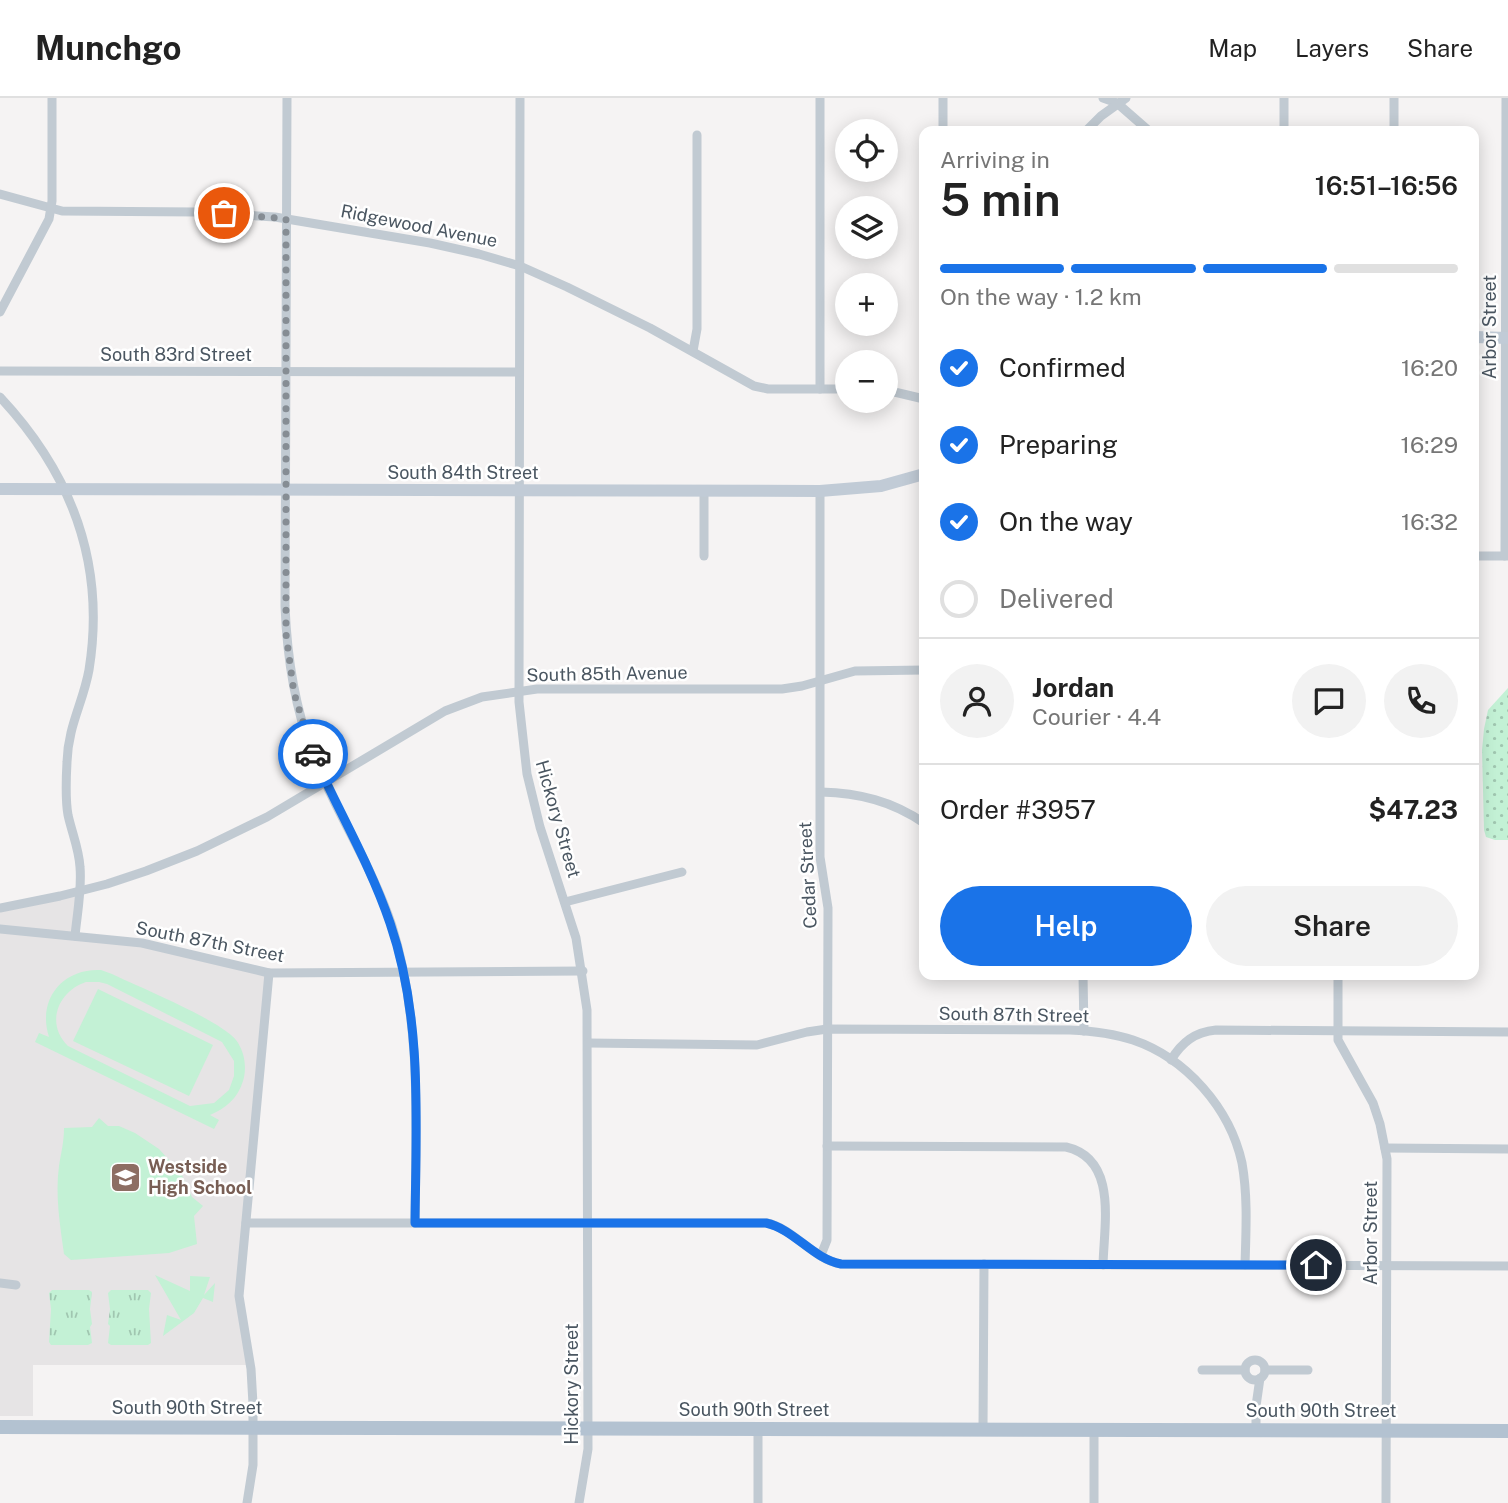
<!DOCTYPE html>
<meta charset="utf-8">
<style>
body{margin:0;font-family:"Public Sans",sans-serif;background:#f2f2f2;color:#222;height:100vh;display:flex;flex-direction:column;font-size:26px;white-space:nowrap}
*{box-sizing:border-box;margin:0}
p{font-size:23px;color:#767676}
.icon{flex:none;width:38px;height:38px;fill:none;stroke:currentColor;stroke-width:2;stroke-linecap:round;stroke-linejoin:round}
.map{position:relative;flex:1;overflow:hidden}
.details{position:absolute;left:919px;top:28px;width:560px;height:854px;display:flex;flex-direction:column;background:#fff;border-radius:14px;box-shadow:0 4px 18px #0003}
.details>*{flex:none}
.tools{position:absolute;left:835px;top:21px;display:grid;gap:14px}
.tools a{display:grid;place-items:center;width:63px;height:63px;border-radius:50%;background:#fff;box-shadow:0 4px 18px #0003;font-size:35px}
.pin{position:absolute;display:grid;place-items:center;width:60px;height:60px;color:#fff;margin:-30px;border:4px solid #fff;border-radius:50%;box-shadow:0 2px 7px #0007}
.courier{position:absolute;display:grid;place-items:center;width:70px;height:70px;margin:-35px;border:5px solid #1a73e8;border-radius:50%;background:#fff;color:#222;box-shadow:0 2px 9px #0007}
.overview em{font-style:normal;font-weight:600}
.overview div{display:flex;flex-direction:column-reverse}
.overview{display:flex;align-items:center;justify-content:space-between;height:119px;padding:0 21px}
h1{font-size:46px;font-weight:600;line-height:52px}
.bar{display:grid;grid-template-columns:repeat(4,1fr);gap:10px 7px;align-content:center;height:84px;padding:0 21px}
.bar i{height:9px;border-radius:5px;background:#e0e0e0}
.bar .current{background:#1a73e8}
.bar p{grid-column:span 4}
.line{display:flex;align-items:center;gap:18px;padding:0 21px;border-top:2px solid #e0e0e0}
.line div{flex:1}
.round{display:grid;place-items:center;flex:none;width:74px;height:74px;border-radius:37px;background:#f2f2f2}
ol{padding:0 21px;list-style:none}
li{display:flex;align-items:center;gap:21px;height:77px}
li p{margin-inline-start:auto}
li .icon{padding:7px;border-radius:50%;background:#1a73e8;color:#fff;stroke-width:4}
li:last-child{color:#767676}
li i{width:38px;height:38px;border:4px solid #e0e0e0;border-radius:50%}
.button{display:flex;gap:14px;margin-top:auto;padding:14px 21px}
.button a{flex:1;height:80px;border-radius:42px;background:#1a73e8;color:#fff;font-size:28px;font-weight:600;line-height:80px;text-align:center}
.button a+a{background:#f2f2f2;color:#222}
header{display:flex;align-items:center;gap:42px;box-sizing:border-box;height:98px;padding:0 35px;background:#fff;border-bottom:2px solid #e0e0e0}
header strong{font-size:33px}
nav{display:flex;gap:38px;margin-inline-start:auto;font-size:24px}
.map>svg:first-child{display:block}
</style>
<header>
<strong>Munchgo</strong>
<nav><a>Map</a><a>Layers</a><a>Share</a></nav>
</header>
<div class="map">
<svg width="1508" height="1405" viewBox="0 0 1508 1405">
<defs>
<pattern id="grass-dots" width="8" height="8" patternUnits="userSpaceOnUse" patternTransform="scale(1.75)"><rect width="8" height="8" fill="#c3f1d5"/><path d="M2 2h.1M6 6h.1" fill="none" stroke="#a0c6b0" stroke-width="1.8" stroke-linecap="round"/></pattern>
<pattern id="park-tufts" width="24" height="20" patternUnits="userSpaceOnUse" patternTransform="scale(1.75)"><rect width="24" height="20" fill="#c3f1d5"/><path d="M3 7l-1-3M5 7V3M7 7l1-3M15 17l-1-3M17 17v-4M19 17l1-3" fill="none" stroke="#a0c6b0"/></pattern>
</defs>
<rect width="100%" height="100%" fill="#f5f3f3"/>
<polygon fill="#e6e4e5" points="79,794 76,838 128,843 269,875 239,1198 251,1267 33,1267 33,1318 0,1318 0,810"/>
<polygon fill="url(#grass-dots)" points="1508,590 1508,742 1495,742 1486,739 1484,732 1482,652 1484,631 1488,612"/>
<g fill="url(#park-tufts)">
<polygon points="52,1192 89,1192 92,1194 90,1211 92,1226 90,1229 92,1245 88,1247 51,1247 49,1244 51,1211 49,1195"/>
<polygon points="111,1192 148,1192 151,1195 149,1211 151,1245 148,1247 111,1247 108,1245 110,1228 108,1226 110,1211 108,1195"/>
</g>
<g fill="#c3f1d5" fill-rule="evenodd">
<path d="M101,872L112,876C139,889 220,922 236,942C245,954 247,970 243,983C238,1000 226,1010 210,1017L219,1022L214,1031L35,944L39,935L49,939C37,902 62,870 101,872ZM86,884H99L107,886L222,944L234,963V978L229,992L214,1005L190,1008L68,948C45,926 58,893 86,884Z"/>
<polygon points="98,891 213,947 189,998 73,943"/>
<path d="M99,1020L108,1028H119L135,1035L159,1051L181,1075L192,1099L203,1108L194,1118L197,1146L169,1155L71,1162L64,1156C60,1127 55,1097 59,1068C61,1055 64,1044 64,1030L92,1029Z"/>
<polygon points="155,1177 190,1193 190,1178 210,1179 204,1197 215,1185 213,1204 203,1200 194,1215 163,1238 167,1217 181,1222"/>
</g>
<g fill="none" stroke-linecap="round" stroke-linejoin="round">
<g stroke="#c1cad2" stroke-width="9">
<path d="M287,0L285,508C287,558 294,607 312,654C335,714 372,767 392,828C422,925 416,1025 415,1125"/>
<polyline points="520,0 519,604 527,676 540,729 576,840 587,912 588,1351 579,1405"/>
<polyline points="820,0 820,291"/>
<polyline points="943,0 943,33"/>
<polyline points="1103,0 1117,5 1149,33"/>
<polyline points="1394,0 1394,33"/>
<polyline points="1086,33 1101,18 1126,0"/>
<polyline points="1284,33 1284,0"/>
<polyline points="0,96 62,113 197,114 275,119 430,145 479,156 520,168 567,189 650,230 754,288 768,291 847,291"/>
<polyline points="0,214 49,121 52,103 52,0"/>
<polyline points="693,253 697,231 697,37"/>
<polyline points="0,273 519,274"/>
<polyline points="886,292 924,301"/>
<path d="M0,299C72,376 106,466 89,572C83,605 68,628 67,664C66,682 65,700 68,717C72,735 79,751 80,769C82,792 77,816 75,838"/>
<polyline points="820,393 820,759 828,810 827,1142 821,1157"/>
<polyline points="704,458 704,393"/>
<polyline points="1474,458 1508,458"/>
<polyline points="1505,458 1506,0"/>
<path d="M821,694C859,695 892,703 924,725"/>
<polyline points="565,804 682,774"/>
<polyline points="0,810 60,798 107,786 146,773 197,753 267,719 445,613 482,599 537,591 782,591 802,588 855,573 924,572"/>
<polyline points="0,831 142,845 269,875 583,873"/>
<polyline points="1083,877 1084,933"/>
<polyline points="1338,877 1338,942 1373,1005 1380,1026 1387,1061 1386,1405"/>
<path d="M588,945L757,947L807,934L827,931L1070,932C1091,933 1112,935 1133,942C1186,960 1230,1010 1242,1065C1248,1099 1246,1133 1245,1167"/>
<path d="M1171,962C1182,944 1195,934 1216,932L1508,934"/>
<path d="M827,1048L1066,1049C1118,1061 1104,1126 1103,1167"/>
<polyline points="1385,1050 1508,1051"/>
<path d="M246,1125H767C794,1131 813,1161 841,1166L1508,1168"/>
<polyline points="0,1185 16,1187"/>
<circle cx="1255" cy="1272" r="10"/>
<polyline points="1202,1272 1245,1272"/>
<polyline points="1265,1272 1308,1272"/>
<polyline points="758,1331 758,1405"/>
<polyline points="983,1332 984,1166"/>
<polyline points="1256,1332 1256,1308 1260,1280"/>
<polyline points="247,1405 253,1367 253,1306 251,1271 239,1198 269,875"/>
<polyline points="1094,1405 1094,1332"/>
</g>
<g stroke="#c1cbd6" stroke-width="12">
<polyline points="1474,239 1508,240"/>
<polyline points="0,391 820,393 881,388 924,376"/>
</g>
<polyline stroke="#b3c2d1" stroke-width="14" points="0,1329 1508,1333"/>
</g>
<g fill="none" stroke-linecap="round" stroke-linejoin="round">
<polyline stroke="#868d94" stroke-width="7" stroke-dasharray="0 12.6" points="224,115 286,121 286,536 294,595 313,656"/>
<path stroke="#1a73e8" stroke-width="9" d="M313,656C338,712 370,766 390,825C423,921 416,1024 415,1125H766C794,1131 813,1161 841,1166L1316,1167"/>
</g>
<defs>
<symbol id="school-square" viewBox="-11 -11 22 22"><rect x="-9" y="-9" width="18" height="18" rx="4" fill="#8d6e63" stroke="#fff"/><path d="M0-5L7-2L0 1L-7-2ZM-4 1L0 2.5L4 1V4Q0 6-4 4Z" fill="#fff"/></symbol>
</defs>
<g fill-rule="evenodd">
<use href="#school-square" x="108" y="1062" width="35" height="35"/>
</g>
<g text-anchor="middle" stroke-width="5" stroke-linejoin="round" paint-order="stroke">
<g font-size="18" fill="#4a5661" stroke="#fff">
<text transform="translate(419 128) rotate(11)" y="6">Ridgewood Avenue</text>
<text transform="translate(1490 229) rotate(-90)" y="6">Arbor Street</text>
<text x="176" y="263">South 83rd Street</text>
<text x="463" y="381">South 84th Street</text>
<text transform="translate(607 576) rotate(-1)" y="6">South 85th Avenue</text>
<text transform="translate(558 721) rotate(74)" y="6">Hickory Street</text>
<text transform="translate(808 777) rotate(-93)" y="6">Cedar Street</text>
<text transform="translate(210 844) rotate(11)" y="6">South 87th Street</text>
<text transform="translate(1014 917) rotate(1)" y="6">South 87th Street</text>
<text transform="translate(1371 1135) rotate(-90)" y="6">Arbor Street</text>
<text transform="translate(572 1286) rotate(-90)" y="6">Hickory Street</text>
<text x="187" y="1316">South 90th Street</text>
<text x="754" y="1318">South 90th Street</text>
<text x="1321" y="1319">South 90th Street</text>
</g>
<g font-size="18" font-weight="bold" fill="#785e54" stroke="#fff" text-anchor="start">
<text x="148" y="1075">Westside<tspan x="148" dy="21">High School</tspan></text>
</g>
</g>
</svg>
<div class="tools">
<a><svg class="icon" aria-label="locate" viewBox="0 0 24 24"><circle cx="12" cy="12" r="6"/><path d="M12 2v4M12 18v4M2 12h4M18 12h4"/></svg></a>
<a><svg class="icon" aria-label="layers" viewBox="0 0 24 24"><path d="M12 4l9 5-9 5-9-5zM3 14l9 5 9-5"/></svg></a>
<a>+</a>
<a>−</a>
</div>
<div class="pin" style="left:224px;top:115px;background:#ea580c"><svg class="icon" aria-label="bag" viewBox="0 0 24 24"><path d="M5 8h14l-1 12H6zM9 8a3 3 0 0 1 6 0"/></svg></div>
<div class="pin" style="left:1316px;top:1167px;background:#1f2937"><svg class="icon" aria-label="home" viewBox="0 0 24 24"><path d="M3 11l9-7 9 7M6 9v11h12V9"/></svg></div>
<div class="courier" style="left:313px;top:656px"><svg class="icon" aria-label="car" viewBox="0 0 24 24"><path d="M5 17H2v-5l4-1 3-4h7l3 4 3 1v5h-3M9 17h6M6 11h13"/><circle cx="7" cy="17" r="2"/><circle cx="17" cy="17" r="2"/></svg></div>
<section class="details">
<div class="overview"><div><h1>5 min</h1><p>Arriving in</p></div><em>16:51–16:56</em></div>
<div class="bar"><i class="current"></i><i class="current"></i><i class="current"></i><i></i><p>On the way · 1.2 km</p></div>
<ol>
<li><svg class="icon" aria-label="check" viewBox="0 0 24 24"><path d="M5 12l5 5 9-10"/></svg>Confirmed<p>16:20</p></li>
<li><svg class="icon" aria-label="check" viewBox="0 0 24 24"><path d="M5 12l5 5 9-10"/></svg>Preparing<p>16:29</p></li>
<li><svg class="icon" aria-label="check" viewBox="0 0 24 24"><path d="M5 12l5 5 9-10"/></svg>On the way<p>16:32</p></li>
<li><i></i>Delivered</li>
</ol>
<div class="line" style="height:126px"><a class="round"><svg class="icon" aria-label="person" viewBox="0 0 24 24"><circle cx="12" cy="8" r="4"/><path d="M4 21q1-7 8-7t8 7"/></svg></a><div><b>Jordan</b><p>Courier · 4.4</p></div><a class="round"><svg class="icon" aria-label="chat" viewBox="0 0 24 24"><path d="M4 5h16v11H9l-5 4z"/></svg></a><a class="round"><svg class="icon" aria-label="phone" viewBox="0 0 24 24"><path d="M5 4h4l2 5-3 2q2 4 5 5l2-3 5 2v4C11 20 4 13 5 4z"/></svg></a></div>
<div class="line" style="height:91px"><div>Order #3957</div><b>$47.23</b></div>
<div class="button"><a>Help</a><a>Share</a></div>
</section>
</div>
